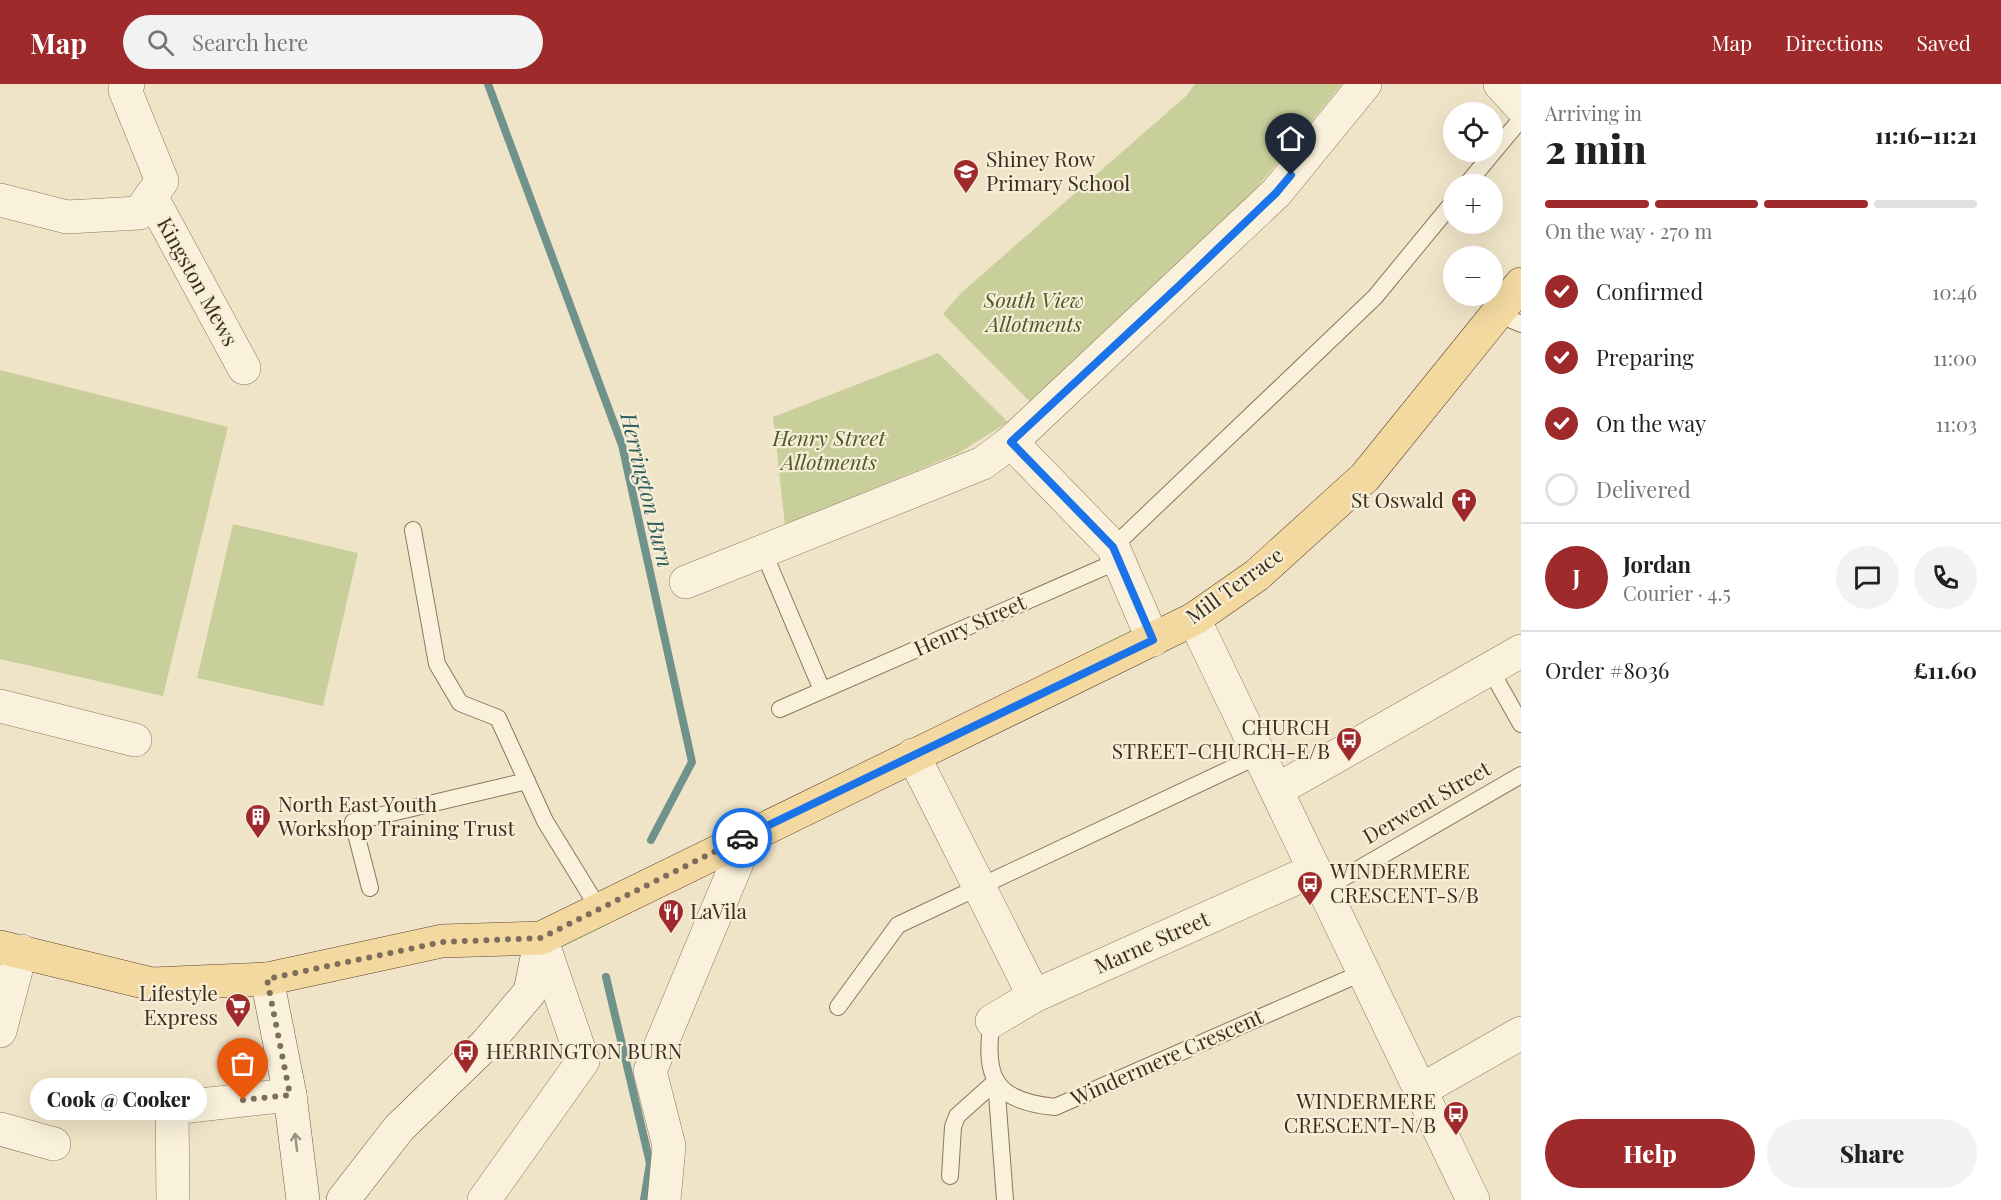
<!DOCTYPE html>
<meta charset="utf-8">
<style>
body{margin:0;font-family:"Playfair Display",serif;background:#f2f2f2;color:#202124;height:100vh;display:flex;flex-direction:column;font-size:22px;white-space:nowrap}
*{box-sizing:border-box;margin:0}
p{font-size:20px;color:#757577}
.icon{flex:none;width:33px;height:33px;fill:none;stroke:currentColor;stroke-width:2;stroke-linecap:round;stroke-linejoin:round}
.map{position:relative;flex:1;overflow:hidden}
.details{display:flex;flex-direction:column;background:#fff;width:480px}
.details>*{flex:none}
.fabs{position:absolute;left:1443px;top:18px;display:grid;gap:12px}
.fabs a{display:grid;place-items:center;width:60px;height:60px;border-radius:50%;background:#fff;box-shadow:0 6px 24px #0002;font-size:30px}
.pin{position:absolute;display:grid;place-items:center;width:51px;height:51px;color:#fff;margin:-62px -26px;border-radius:50% 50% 50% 0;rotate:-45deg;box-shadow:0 0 6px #0007}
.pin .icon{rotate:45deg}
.courier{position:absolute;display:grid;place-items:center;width:60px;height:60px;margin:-30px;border:4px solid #1a73e8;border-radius:50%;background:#fff;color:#222;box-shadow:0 2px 8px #0007}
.bubble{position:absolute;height:42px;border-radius:21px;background:#fff;box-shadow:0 6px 24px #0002;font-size:20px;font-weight:800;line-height:42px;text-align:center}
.head em{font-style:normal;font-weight:800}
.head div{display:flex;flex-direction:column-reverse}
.head{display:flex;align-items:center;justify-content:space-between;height:102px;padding:0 24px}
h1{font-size:39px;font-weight:800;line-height:45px}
.bar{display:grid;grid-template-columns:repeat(4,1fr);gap:9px 6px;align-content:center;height:72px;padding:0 24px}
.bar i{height:8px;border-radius:4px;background:#e0e0e0}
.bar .active{background:#9e2a2b}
.bar p{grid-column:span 4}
.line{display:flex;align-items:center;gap:15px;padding:0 24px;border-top:2px solid #e0e0e0}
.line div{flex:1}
.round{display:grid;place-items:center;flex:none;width:63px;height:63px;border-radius:32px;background:#f2f2f2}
ol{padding:0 24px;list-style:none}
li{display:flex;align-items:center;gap:18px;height:66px}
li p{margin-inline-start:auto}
li .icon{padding:6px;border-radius:50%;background:#9e2a2b;color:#fff;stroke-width:4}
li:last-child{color:#757577}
li i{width:33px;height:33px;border:3px solid #e0e0e0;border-radius:50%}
.action{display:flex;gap:12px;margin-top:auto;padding:12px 24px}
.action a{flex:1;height:69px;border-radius:36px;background:#9e2a2b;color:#fff;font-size:24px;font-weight:800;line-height:69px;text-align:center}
.action a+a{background:#f2f2f2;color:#202124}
header{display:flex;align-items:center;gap:36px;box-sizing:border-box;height:84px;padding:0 30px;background:#9e2a2b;color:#fff}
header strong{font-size:28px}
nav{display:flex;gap:33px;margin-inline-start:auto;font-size:21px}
.search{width:420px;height:54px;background:#f2f2f2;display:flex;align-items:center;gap:15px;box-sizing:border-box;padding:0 21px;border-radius:33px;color:#757577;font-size:22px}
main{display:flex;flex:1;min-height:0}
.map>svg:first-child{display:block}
</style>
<header>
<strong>Map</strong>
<div class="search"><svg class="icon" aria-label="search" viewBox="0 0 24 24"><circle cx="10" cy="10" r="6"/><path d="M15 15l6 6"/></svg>Search here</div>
<nav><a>Map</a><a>Directions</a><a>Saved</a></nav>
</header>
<main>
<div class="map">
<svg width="1521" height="1116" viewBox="0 0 1521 1116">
<rect width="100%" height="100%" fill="#f0e4c8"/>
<g fill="#c9cf9b">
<polygon points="1195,0 1342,0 1249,113 1031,319 943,230 961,209 1186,12"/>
<polygon points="938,269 1008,338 959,369 785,441 773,333"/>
<polygon points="0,286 228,343 163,612 0,575"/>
<polygon points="233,440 358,469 323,622 197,594"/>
</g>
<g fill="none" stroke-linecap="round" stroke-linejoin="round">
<g stroke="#6f938a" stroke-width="8">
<polyline points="488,0 622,361 692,678 651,756"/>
<polyline points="606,893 650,1079 644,1116"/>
</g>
<defs>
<g id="service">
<polyline points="1467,100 1521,35"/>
<polyline points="1495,229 1521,240"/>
<polyline points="413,446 437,580 460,619 498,634 545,737 599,825"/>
<polyline points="1113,463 1375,213 1454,117"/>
<polyline points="763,467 822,606"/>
<polyline points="1490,585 1521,640"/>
<polyline points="780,625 1118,477"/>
<polyline points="370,804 353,738 527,697"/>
<polyline points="1324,805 1521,691"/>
<polyline points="838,923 898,841 1260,671"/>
<path d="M992,937C983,994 995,1017 1055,1023L1364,888"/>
<polyline points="996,997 1005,1116"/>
<polyline points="950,1092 953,1043 957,1032 996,997"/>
</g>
<g id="minor">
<polyline points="1500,0 1521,23"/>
<polyline points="151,112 244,284"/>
<polyline points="0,116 67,133 139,129 162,97 125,6 128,0"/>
<polyline points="1011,358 1113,463 1153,556"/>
<polyline points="686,498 983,379 1011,358 1276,109 1365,0"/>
<polyline points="1194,535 1473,1116"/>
<polyline points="0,622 135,656"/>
<polyline points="913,671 1034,912"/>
<polyline points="1277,706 1521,567"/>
<polyline points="992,937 1034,912 1314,786"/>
<polyline points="0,947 21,867"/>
<polyline points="1421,1006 1521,949"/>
<polyline points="0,1045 54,1060"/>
<polyline points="173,1116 172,1024 290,1011"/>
<polyline points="484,1116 583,977 541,854"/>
<polyline points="664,1116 669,1062 650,987 749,750"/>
</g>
<g id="secondary">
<polyline points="267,895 290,1011 303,1116"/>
<polyline points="343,1116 399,1044 486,960 530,908 541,854"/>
</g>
<polyline id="primary" points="0,863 152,900 267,895 442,857 541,854 1194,535 1257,491 1365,393 1521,200"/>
</defs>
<use href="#service" stroke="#8d765c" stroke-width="18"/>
<use href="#minor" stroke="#8d765c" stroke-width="34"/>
<use href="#secondary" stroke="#6f573f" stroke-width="34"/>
<use href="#primary" stroke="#5b4430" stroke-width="34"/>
<use href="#service" stroke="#faf1dc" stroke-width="16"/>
<use href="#minor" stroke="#faf1dc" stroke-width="33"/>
<use href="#secondary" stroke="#faf1dc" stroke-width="33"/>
<use href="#primary" stroke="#f3d9a0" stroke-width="33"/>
</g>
<defs><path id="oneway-shaft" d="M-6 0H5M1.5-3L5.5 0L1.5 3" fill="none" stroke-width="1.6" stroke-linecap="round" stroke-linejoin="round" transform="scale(1.5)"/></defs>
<use stroke="#9c907e" href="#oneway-shaft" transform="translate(296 1058) rotate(-97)"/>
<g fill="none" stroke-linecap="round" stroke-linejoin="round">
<polyline stroke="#7c6e5b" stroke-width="6" stroke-dasharray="0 10.8" points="243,1016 290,1011 267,895 442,858 541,854 742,754"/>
<polyline stroke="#1a73e8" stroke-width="8" points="742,754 1153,556 1113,463 1011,358 1180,201 1276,109 1291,91"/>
</g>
<defs>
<symbol id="school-pin" viewBox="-11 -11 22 30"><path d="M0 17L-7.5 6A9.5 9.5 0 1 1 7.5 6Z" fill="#9e2a2b" stroke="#f7eed8"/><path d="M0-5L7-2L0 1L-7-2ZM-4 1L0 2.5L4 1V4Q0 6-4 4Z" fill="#fff"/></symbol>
<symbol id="church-pin" viewBox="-11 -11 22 30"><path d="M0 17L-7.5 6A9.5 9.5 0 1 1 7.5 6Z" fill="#9e2a2b" stroke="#f7eed8"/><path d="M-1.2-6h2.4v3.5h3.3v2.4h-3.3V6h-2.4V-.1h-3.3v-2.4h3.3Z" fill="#fff"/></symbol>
<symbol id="bus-pin" viewBox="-11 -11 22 30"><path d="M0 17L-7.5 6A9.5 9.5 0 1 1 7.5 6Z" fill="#9e2a2b" stroke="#f7eed8"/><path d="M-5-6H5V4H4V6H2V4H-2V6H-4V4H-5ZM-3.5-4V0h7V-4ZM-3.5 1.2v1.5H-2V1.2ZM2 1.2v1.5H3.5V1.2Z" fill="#fff"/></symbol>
<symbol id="building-pin" viewBox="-11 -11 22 30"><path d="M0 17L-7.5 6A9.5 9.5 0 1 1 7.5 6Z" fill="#9e2a2b" stroke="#f7eed8"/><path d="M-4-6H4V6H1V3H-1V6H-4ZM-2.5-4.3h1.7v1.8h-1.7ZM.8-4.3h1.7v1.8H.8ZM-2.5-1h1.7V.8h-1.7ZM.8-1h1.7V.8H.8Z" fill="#fff"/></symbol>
<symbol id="restaurant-pin" viewBox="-11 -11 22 30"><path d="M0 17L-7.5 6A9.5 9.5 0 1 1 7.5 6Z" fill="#9e2a2b" stroke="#f7eed8"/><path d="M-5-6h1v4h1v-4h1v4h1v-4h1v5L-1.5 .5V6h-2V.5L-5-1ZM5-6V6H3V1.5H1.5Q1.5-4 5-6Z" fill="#fff"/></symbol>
<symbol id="supermarket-pin" viewBox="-11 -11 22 30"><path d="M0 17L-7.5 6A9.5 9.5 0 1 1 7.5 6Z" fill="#9e2a2b" stroke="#f7eed8"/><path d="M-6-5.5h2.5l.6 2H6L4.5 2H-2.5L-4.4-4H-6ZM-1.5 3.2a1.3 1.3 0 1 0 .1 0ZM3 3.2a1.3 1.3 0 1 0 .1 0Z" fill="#fff"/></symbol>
</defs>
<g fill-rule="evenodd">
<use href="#school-pin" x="951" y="73" width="30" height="40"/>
<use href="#church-pin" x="1449" y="402" width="30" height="40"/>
<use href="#bus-pin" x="1334" y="641" width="30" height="40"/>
<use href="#building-pin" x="243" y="718" width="30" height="40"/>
<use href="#bus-pin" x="1295" y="785" width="30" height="40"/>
<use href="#restaurant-pin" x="656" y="813" width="30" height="40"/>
<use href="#supermarket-pin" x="223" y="907" width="30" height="40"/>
<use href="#bus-pin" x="451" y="953" width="30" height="40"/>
<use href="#bus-pin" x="1441" y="1015" width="30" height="40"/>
</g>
<g text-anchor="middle" stroke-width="4.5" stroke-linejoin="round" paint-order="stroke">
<g font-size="21" fill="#3d2e20" stroke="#f7eed8" text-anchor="start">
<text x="986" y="83">Shiney Row<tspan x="986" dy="24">Primary School</tspan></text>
<text x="1444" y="424" text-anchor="end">St Oswald</text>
<text x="1330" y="651" text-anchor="end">CHURCH<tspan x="1330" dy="24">STREET-CHURCH-E/B</tspan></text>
<text x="278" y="728">North East Youth<tspan x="278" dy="24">Workshop Training Trust</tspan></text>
<text x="1330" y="795">WINDERMERE<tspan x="1330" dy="24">CRESCENT-S/B</tspan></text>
<text x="690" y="835">LaVila</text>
<text x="218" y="917" text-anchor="end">Lifestyle<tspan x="218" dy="24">Express</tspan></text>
<text x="486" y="975">HERRINGTON BURN</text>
<text x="1436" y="1025" text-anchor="end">WINDERMERE<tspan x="1436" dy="24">CRESCENT-N/B</tspan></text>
</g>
<g font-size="21" fill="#3d2e20" stroke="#f7eed8">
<text transform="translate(197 198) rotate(61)" y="7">Kingston Mews</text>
<text transform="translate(1235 502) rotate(-36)" y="7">Mill Terrace</text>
<text transform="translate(970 542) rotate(-24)" y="7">Henry Street</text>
<text transform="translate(1427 719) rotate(-30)" y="7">Derwent Street</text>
<text transform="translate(1152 859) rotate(-24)" y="7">Marne Street</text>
<text transform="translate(1167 974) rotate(-24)" y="7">Windermere Crescent</text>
</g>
<g font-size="21" font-style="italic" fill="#4d5a26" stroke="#f7eed8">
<text x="1034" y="224">South View<tspan x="1034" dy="24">Allotments</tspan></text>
<text x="829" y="362">Henry Street<tspan x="829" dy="24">Allotments</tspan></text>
</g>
<g font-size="22" font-style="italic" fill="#2f5d5a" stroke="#f7eed8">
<text transform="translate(647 406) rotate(76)" y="8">Herrington Burn</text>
</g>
</g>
</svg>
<div class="fabs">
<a><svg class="icon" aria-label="locate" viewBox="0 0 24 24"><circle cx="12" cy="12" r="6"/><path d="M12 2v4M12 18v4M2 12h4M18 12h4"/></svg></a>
<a>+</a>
<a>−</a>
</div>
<div class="pin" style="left:243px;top:1016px;background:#ea580c"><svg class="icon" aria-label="bag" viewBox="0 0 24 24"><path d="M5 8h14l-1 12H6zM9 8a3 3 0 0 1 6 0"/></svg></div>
<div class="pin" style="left:1291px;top:91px;background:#1f2937"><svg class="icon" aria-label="home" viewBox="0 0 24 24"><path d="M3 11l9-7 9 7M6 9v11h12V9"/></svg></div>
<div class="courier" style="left:742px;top:754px"><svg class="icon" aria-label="car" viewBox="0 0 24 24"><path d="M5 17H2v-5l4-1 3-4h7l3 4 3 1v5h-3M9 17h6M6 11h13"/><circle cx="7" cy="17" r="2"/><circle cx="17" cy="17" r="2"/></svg></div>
<div class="bubble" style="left:30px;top:994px;width:177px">Cook @ Cooker</div>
</div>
<section class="details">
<div class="head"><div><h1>2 min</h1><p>Arriving in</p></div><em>11:16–11:21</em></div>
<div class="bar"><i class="active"></i><i class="active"></i><i class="active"></i><i></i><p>On the way · 270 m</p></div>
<ol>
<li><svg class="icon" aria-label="check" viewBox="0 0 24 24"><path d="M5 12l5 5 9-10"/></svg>Confirmed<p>10:46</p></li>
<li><svg class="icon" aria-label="check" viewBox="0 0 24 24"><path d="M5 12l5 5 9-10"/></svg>Preparing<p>11:00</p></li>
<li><svg class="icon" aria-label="check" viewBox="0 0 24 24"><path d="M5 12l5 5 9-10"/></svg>On the way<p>11:03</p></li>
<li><i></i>Delivered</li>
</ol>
<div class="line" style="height:108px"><b class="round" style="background:#9e2a2b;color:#fff">J</b><div><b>Jordan</b><p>Courier · 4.5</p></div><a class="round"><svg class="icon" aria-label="chat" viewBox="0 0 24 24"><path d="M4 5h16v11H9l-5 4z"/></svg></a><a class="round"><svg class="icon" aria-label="phone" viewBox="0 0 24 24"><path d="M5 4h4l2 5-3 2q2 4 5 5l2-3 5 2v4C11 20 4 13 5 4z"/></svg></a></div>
<div class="line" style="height:78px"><div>Order #8036</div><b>£11.60</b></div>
<div class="action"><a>Help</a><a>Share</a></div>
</section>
</main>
